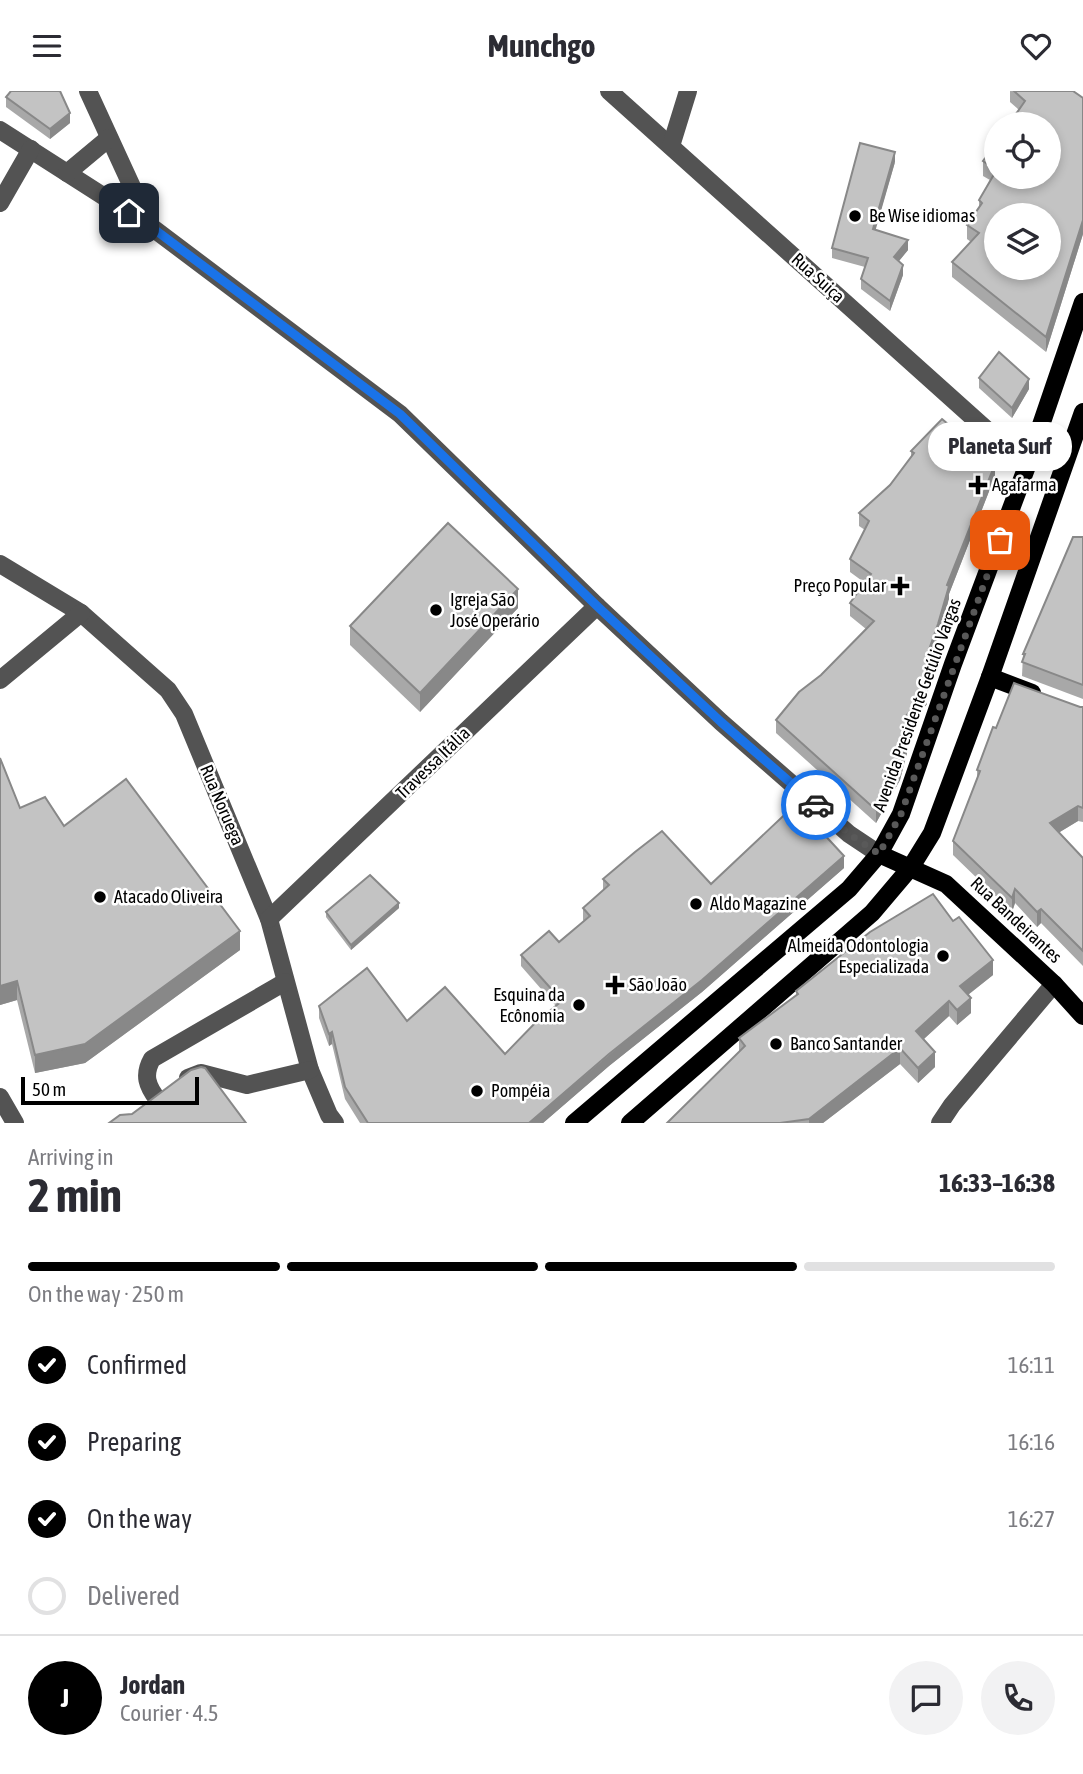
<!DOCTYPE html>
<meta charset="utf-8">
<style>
body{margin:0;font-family:"Asap Condensed",sans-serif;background:#f2f2f3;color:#2b2b33;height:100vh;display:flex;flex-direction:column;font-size:26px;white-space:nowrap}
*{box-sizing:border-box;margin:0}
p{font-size:23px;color:#7c7c81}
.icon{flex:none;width:38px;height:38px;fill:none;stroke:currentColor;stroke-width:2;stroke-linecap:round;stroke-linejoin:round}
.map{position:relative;height:1032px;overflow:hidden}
.drawer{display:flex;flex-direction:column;background:#fff;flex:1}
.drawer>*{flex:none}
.buttons{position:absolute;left:984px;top:21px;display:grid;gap:14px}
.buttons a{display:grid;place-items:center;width:77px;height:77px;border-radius:50%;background:#fff;box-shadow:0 4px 10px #0003;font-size:35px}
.scale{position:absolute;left:21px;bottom:18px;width:178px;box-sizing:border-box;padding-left:7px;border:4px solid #000;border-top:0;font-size:19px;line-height:24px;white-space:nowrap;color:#000;-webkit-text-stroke:5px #fff;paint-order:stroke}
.pin{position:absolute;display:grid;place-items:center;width:60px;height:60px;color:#fff;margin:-30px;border-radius:14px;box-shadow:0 4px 10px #0006}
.courier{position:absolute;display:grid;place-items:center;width:70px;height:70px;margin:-35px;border:5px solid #1a73e8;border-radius:50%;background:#fff;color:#222;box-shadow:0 2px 9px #0007}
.bubble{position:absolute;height:49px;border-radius:24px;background:#fff;box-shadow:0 4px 10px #0003;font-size:23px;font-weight:700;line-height:49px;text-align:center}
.summary em{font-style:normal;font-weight:700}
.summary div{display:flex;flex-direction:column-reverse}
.summary{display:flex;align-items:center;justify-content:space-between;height:119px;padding:0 28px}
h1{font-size:46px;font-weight:700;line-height:52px}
.bar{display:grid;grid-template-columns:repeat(4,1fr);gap:10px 7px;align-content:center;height:84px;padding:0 28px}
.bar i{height:9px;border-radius:5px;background:#e1e1e2}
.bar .active{background:#000}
.bar p{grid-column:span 4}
.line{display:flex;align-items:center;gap:18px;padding:0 28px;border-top:2px solid #e1e1e2}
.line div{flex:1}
.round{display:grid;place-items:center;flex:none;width:74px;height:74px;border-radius:37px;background:#f2f2f3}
ol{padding:0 28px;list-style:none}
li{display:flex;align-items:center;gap:21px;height:77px}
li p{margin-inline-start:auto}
li .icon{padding:7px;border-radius:50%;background:#000;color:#fff;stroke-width:4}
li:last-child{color:#7c7c81}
li i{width:38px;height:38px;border:4px solid #e1e1e2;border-radius:50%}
header{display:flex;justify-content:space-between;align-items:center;height:91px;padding:0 28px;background:#fff;font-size:32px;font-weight:700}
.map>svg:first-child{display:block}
</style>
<header><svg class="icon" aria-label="menu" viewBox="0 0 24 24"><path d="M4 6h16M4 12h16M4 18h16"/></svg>Munchgo<svg class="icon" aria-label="heart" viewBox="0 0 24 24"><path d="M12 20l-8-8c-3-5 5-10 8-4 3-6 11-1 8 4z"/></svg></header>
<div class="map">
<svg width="1083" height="1032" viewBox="0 0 1083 1032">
<rect width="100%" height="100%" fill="#fff"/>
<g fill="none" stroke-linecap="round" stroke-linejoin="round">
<g stroke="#535353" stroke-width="18">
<polyline points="88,0 150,135"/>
<polyline points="609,0 1027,375"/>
<polyline points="0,39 150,135 400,323 597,515 721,631 849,743 879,763"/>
<polyline points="671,55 688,0"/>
<polyline points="67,82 109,47"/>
<polyline points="0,112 31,58"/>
<polyline points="0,473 81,522 168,599 184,623 269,828 310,979 329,1024 335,1032"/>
<polyline points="0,589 81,522"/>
<polyline points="269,828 597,515"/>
<polyline points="188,987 201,982 247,994 310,979"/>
<polyline points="0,1006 15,1032"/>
<path d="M158,1009C147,995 143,984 152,968L285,891"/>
<polyline points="940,1032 952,1014 1054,893"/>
</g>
<g stroke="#000" stroke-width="18">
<polyline points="990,586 1032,602"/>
<polyline points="879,763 946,793 1054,893 1083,925"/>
<polyline points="574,1032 849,798 879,763 901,723 953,573 1027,375 1083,211"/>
<polyline points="630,1032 872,822 911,776 932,742 990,586 1083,321"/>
</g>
</g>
<g fill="#a8a8a8">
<polygon points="1010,0 1073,0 1083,7 1083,143 1046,261 952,186 952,171 971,151 967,148 967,134 979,117 979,109 990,89 983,85 983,70 1019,19 1010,11"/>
<polygon points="6,6 70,32 50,48 6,16"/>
<polygon points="895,71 875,139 908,159 899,170 903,184 890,220 861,198 861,188 865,176 832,167 832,157"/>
<polygon points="979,287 1029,298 1012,327 979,297"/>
<polygon points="911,360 995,385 949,503 949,508 938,546 929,572 934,589 926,599 927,613 913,630 913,642 907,656 907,662 900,689 876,732 776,642 776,629 866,538 850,525 850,512 865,492 850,481 850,468 865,439 859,435 859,422 890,394 911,366"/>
<polygon points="1083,446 1083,608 1022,585 1023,563"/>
<polygon points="518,517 420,621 350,554 350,535"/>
<polygon points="1083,616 1083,731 1078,730 1058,742 1083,767 1083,875 1041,832 1037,836 1015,812 1012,821 953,764 953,750 977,688 977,679 996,637"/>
<polygon points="20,717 64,735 240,859 85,972 35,982 17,909 0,914"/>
<polygon points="844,777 702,901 609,975 543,1032 360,1032 345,1008 332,953 329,955 319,927 319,915 407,930 505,963 556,915 521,875 521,864 559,851 584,830 583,829 583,817 603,799 603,788 711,793"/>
<polygon points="399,817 351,859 326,826 326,821"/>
<polygon points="993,884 968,904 971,922 957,934 949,925 924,948 935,976 918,992 900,973 823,1032 667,1032 739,961 739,947 796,904 796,900"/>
</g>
<g fill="#888">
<polygon points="70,22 70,32 50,48 50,38"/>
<polygon points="895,61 895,71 873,148 873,138"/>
<polygon points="1083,129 1083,143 1046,261 1046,246"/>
<polygon points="908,149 908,159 894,176 894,166"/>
<polygon points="903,174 903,184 890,220 890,210"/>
<polygon points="1029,288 1029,298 1012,327 1012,317"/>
<polygon points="995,373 995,385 949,503 949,508 938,546 925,583 925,570 947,494"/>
<polygon points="518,498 518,517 420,621 420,602"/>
<polygon points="934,576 934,589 920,607 920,595"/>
<polygon points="927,600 927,613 913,630 913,642 907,656 907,662 900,689 876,732 876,719 906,625"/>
<polygon points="1078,715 1078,730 1050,747 1050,732"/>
<polygon points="844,765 844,777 702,901 609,975 543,1032 529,1032"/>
<polygon points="1015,798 1015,812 1012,821 1012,807"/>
<polygon points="399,812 399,817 351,859 351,854"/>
<polygon points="1041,818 1041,832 1037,836 1037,821"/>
<polygon points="240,840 240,859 85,972 35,982 35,964"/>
<polygon points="993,869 993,884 960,910 960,895"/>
<polygon points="17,890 17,909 0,914 0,895"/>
<polygon points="971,907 971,922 957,934 957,919"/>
<polygon points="949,910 949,925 916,955 916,940"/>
<polygon points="332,941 332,953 329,955 329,943"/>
<polygon points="900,957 900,973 823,1032 809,1032 809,1028"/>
<polygon points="935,961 935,976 918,992 918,977"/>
</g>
<g fill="#c3c3c3" stroke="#888" stroke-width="2" fill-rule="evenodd">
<polygon points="11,0 60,0 70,22 50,38 6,6"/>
<path d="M1014,0H1073L1083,7V129L1046,246L952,171L979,142L967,134L982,112L979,109L996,80V86H1048V33H1009L1025,10ZM996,124H1048V177H996Z"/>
<polygon points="860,52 895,61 873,138 908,149 894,166 903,174 890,210 861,188 868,167 832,157"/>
<polygon points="996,52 996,79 983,70"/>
<polygon points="999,261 1029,288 1012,317 979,287"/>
<polygon points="942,328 995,373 947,494 949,495 938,533 925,570 934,576 920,595 927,600 906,625 913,629 905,648 907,649 900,676 876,719 776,629 799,601 821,584 874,530 850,512 871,483 850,468 869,430 859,422 890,394 914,362 911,360"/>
<polygon points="448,432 518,498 420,602 350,535"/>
<polygon points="1073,446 1083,446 1083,594 1022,571 1025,563 1023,563"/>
<polygon points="1014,592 1080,616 1083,616 1083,717 1078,715 1050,732 1083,767 1083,860 1041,818 1037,821 1015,798 1012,807 953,750 980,680 977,679 993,636 996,637"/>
<polygon points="0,667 20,717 45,706 64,735 126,688 240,840 85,953 35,964 17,890 0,895"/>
<polygon points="796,713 844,765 702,889 609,963 529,1032 368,1032 345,996 332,941 329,943 319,915 367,877 407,930 445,896 505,963 537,930 562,910 521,864 549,840 559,851 590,825 583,817 609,794 603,788 635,761 662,740 711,793"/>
<polygon points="370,784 399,812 351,854 326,821"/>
<polygon points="933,803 953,830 959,826 993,869 960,895 971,907 957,919 949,910 916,940 935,961 918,977 900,957 809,1028 780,1032 667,1032 745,955 739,947 798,903 796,900 870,841"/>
<polygon points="201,976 205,977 246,1032 109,1032 120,1024 132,1023 191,979"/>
</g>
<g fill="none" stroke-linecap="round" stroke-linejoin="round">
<polyline stroke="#595959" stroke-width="7" stroke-dasharray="0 12.6" points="816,714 849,743 879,763 901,723 1000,449"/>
<polyline stroke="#1a73e8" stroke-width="9" points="129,122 150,135 400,323 597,515 721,631 816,714"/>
</g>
<g fill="#000" stroke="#fff" stroke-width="2.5">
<circle cx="855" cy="125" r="7"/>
<path d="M974.5 383.5h7v7h7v7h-7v7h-7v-7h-7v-7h7z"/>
<path d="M896.5 484.5h7v7h7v7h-7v7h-7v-7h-7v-7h7z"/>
<circle cx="436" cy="519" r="7"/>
<circle cx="100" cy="806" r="7"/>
<circle cx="696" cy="813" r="7"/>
<circle cx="943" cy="865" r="7"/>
<path d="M611.5 883.5h7v7h7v7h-7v7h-7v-7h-7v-7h7z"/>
<circle cx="579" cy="914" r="7"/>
<circle cx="776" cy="953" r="7"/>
<circle cx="477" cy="1000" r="7"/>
</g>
<g text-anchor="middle" stroke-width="5" stroke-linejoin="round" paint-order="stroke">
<g font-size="18" fill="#000" stroke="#fff" text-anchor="start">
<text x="869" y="131">Be Wise idiomas</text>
<text x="992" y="400">Agafarma</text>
<text x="886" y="501" text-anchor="end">Preço Popular</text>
<text x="450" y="515">Igreja São<tspan x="450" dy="21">José Operário</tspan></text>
<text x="114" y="812">Atacado Oliveira</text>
<text x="710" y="819">Aldo Magazine</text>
<text x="929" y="861" text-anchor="end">Almeida Odontologia<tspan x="929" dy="21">Especializada</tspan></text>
<text x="629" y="900">São João</text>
<text x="565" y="910" text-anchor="end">Esquina da<tspan x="565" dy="21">Ecônomia</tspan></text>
<text x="790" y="959">Banco Santander</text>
<text x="491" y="1006">Pompéia</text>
</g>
<g font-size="18" fill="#000" stroke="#fff">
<text transform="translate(818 187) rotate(42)" y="6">Rua Suiça</text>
<text transform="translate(917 614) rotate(-70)" y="6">Avenida Presidente Getúlio Vargas</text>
<text transform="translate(433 672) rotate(-44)" y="6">Travessa Itália</text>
<text transform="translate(222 714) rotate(67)" y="6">Rua Noruega</text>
<text transform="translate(1016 829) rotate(43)" y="6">Rua Bandeirantes</text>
</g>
</g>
</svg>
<div class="buttons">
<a><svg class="icon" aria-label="locate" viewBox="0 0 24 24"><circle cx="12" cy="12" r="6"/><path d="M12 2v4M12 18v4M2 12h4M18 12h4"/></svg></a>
<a><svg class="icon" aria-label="layers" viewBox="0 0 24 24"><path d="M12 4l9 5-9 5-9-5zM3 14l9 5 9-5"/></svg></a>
</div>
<div class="scale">50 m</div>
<div class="pin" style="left:1000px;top:449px;background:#ea580c"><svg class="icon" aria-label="bag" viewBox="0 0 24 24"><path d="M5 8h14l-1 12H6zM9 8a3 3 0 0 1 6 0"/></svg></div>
<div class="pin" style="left:129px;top:122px;background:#1f2937"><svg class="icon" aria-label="home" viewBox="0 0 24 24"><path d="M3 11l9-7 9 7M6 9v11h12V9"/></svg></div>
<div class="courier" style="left:816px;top:714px"><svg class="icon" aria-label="car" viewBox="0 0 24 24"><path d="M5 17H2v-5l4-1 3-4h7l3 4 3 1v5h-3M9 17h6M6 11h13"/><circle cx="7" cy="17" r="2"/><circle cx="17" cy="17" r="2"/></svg></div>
<div class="bubble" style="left:928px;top:331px;width:144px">Planeta Surf</div>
</div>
<section class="drawer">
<div class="summary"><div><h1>2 min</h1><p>Arriving in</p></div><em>16:33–16:38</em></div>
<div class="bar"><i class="active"></i><i class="active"></i><i class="active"></i><i></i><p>On the way · 250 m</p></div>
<ol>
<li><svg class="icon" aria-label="check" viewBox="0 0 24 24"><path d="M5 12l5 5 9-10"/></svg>Confirmed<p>16:11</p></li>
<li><svg class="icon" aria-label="check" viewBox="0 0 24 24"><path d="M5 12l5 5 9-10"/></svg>Preparing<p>16:16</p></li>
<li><svg class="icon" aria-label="check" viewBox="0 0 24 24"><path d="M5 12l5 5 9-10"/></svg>On the way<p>16:27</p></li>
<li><i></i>Delivered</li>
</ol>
<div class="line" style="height:126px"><b class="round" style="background:#000;color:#fff">J</b><div><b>Jordan</b><p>Courier · 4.5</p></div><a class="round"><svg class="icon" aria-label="chat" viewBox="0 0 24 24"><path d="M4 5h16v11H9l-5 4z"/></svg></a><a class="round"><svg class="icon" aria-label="phone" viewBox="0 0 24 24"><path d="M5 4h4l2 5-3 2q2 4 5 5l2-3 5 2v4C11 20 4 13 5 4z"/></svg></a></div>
</section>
